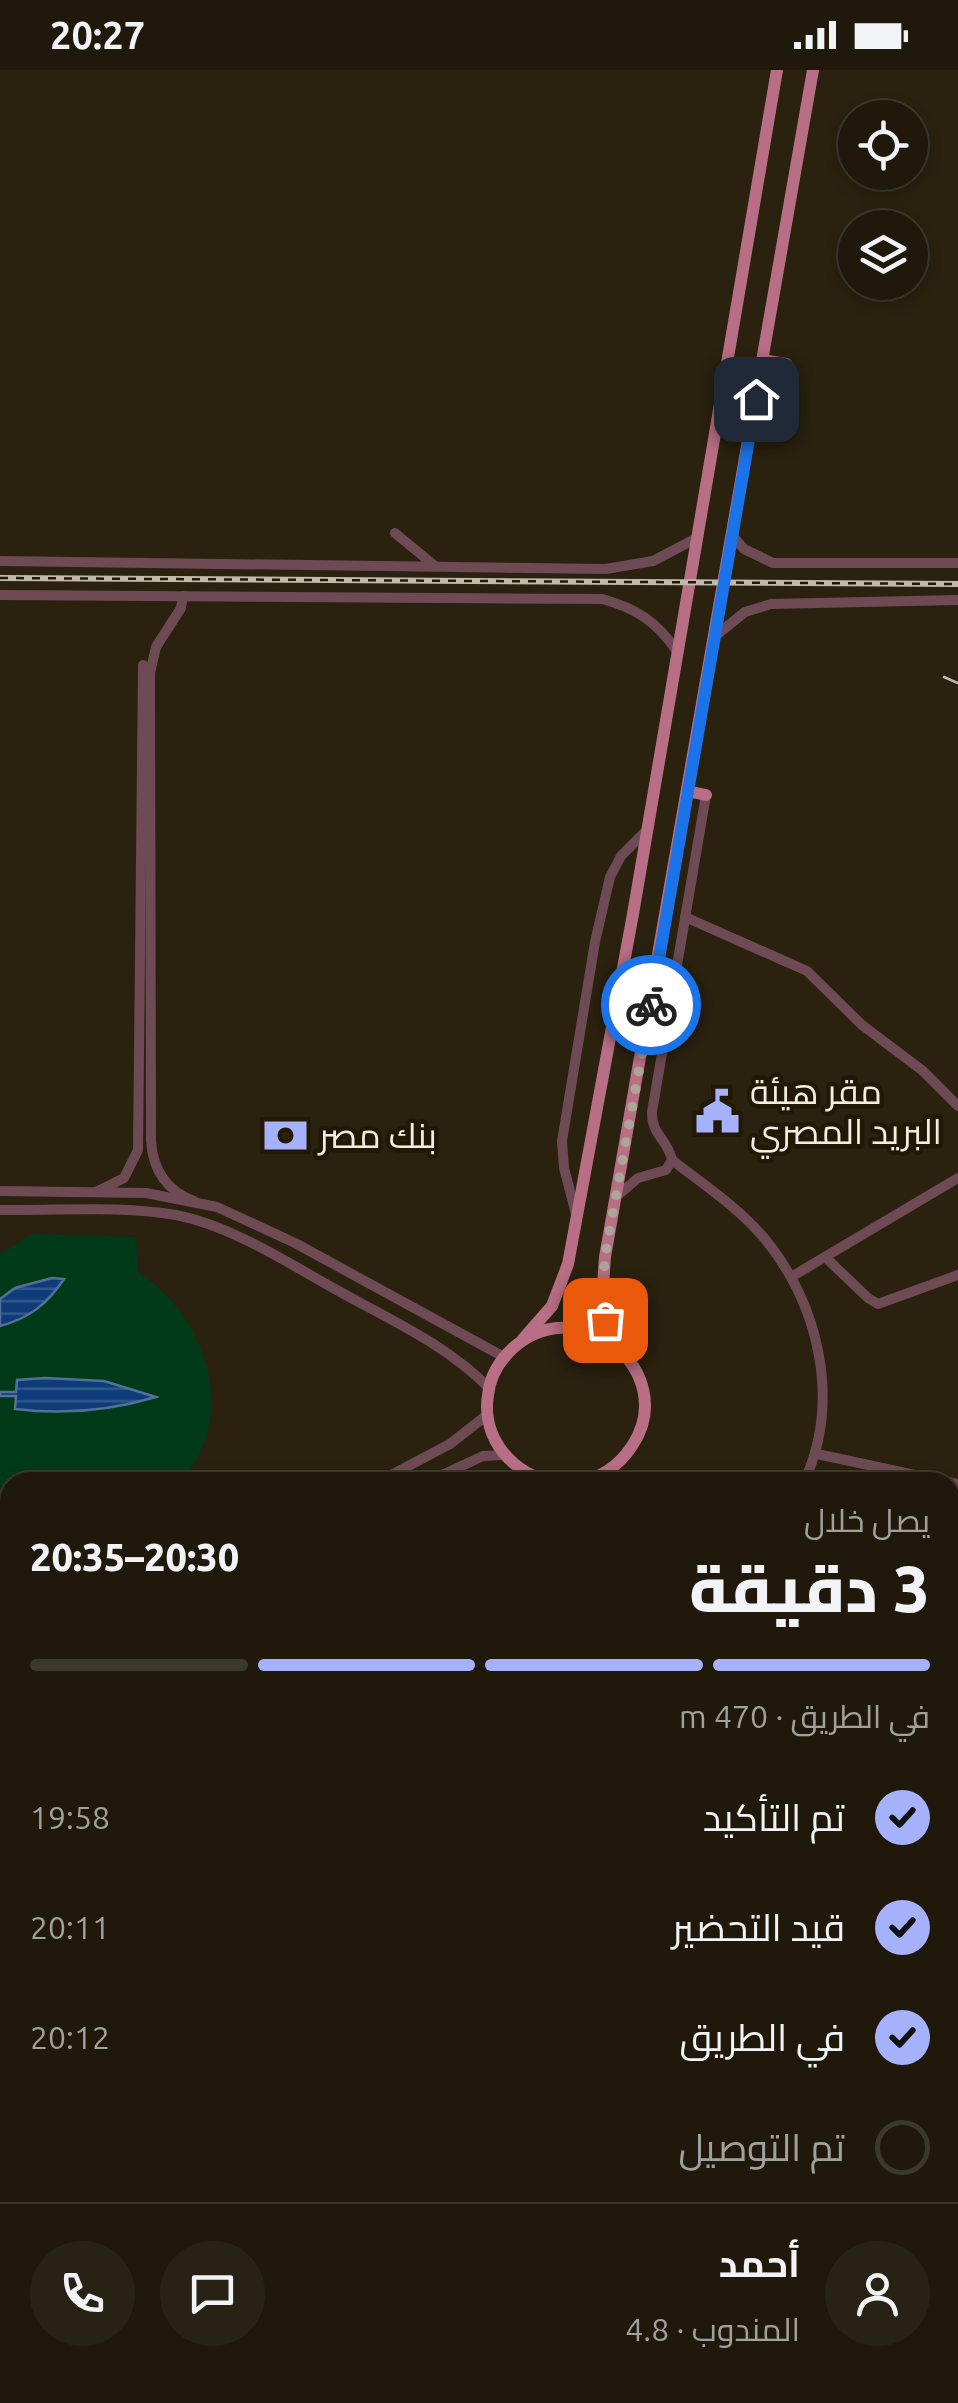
<!DOCTYPE html>
<html lang="ar">
<meta charset="utf-8">
<style>
body{margin:0;font-family:Ubuntu,Cairo,sans-serif;background:#282214;color:#f1f3f6;direction:rtl;height:100vh;display:flex;flex-direction:column;font-size:38px;white-space:nowrap}
*{box-sizing:border-box;margin:0}
p{font-size:32px;color:#a2a09d}
.icon{flex:none;width:55px;height:55px;fill:none;stroke:currentColor;stroke-width:2;stroke-linecap:round;stroke-linejoin:round}
.map{position:relative;flex:1;overflow:hidden;direction:ltr}
.side{position:absolute;left:0px;top:1402px;width:960px;height:932px;display:flex;flex-direction:column;background:#20190b;border-radius:30px 30px 0 0;box-shadow:0 5px 15px #0003,0 0 0 2px #3d382c;direction:rtl}
.side>*{flex:none}
.fabs{position:absolute;left:838px;top:30px;display:grid;gap:20px}
.fabs a{display:grid;place-items:center;width:90px;height:90px;border-radius:50%;background:#20190b;box-shadow:0 5px 15px #0003,0 0 0 2px #3d382c;font-size:50px}
.pin{position:absolute;display:grid;place-items:center;width:85px;height:85px;color:#fff;margin:-42px;border-radius:20px;box-shadow:0 5px 15px #0006}
.courier{position:absolute;display:grid;place-items:center;width:100px;height:100px;margin:-50px;border:8px solid #1a73e8;border-radius:50%;background:#fff;color:#222;box-shadow:0 2px 12px #0007}
.head em{font-style:normal;font-weight:800}
.head div{display:flex;flex-direction:column-reverse}
.head{display:flex;align-items:center;justify-content:space-between;height:170px;padding:0 30px}
h1{font-size:65px;font-weight:800;line-height:75px}
.bar{display:grid;grid-template-columns:repeat(4,1fr);gap:15px 10px;align-content:center;height:120px;padding:0 30px}
.bar i{height:12px;border-radius:8px;background:#3d382c}
.bar .active{background:#a6b1fc}
.bar p{grid-column:span 4}
.line{display:flex;align-items:center;gap:25px;padding:0 30px;border-top:2px solid #3d382c}
.line div{flex:1}
.round{display:grid;place-items:center;flex:none;width:105px;height:105px;border-radius:52px;background:#282214}
ol{padding:0 30px;list-style:none}
li{display:flex;align-items:center;gap:30px;height:110px}
li p{margin-inline-start:auto}
li .icon{padding:10px;border-radius:50%;background:#a6b1fc;color:#111;stroke-width:4}
li:last-child{color:#a2a09d}
li i{width:55px;height:55px;border:5px solid #3d382c;border-radius:50%}
.status{display:flex;justify-content:space-between;align-items:center;height:70px;padding:0 50px;background:#20190b;direction:ltr}
.status svg{height:28px;fill:currentColor}
.map>svg:first-child{display:block}
</style>
<div class="status"><b>20:27</b><svg viewBox="0 0 49 12"><path d="M0 12V9h3v3zM5 12V6h3v6zM10 12V3h3v9zM15 12V0h3v12zM26 1h20v11H26zM47 4h2v5h-2z"/></svg></div>
<div class="map">
<svg width="958" height="2333" viewBox="0 0 958 2333">
<defs>
<pattern id="water-rules" width="6" height="5" patternUnits="userSpaceOnUse" patternTransform="scale(2.5)"><rect width="6" height="5" fill="#0e3c78"/><path d="M0 2.5h6" fill="none" stroke="#32588b"/></pattern>
</defs>
<rect width="100%" height="100%" fill="#2a210f"/>
<g fill="#013a19">
<path d="M32,1164L136,1167L138,1202C208,1248 239,1345 181,1412H10V1485L0,1478V1184Z"/>
<polygon points="0,2298 10,2298 10,2325 199,2325 199,2333 0,2333"/>
</g>
<g fill="url(#water-rules)" stroke="#537198" stroke-width="2.5">
<path d="M52,1208L64,1209C47,1234 30,1248 0,1256V1229L15,1218Z"/>
<path d="M45,1308L104,1311L156,1327C109,1341 64,1345 15,1339L16,1326H0V1322H16L17,1310Z"/>
</g>
<g fill="none" stroke-linecap="round" stroke-linejoin="round">
<g stroke="#6e4a54" stroke-width="10">
<polyline points="395,463 435,496"/>
<polyline points="731,464 744,479 773,493 958,493"/>
<polyline points="0,491 606,499 653,491 695,469"/>
<path d="M0,525L602,529C636,538 657,552 676,580"/>
<path d="M183,526L181,538L156,577L150,603L151,1071C153,1100 167,1121 194,1131"/>
<polyline points="714,567 745,542 771,534 958,530"/>
<polyline points="685,847 807,901 862,955 923,1001 958,1036"/>
<path d="M672,1090C704,1115 739,1138 765,1169C820,1237 841,1332 804,1412"/>
<polyline points="0,1121 146,1123 217,1137 295,1173 504,1287"/>
<polyline points="96,1122 124,1108 138,1080 143,595"/>
<path d="M617,1126L638,1108L666,1100L672,1090C668,1070 651,1064 652,1042L706,725"/>
<path d="M0,1140C58,1141 119,1135 176,1145C232,1156 286,1192 335,1219C388,1249 446,1274 489,1318"/>
<polyline points="576,1144 564,1098 562,1071 595,872 610,807 621,786 647,760"/>
<polyline points="825,1187 868,1228 878,1234 958,1205"/>
<polyline points="791,1207 958,1108"/>
<polyline points="817,1384 958,1414"/>
<polyline points="378,1412 450,1374 487,1345"/>
<polyline points="427,1412 483,1386 504,1385"/>
<polyline points="0,1507 10,1507"/>
<polyline points="0,1528 10,1528"/>
<polyline points="950,1543 958,1547"/>
<polyline points="950,1641 958,1630"/>
<polyline points="950,1732 958,1727"/>
<polyline points="950,1800 958,1811"/>
<polyline points="0,1804 10,1804"/>
<polyline points="0,1823 10,1823"/>
<polyline points="950,1939 958,1954"/>
<polyline points="0,1942 10,1943"/>
<polyline points="950,2010 958,2019"/>
<polyline points="950,2079 958,2078"/>
<polyline points="0,2101 10,2101"/>
<polyline points="950,2168 958,2168"/>
<polyline points="0,2190 10,2190"/>
<polyline points="344,2333 346,2325"/>
<polyline points="429,2333 430,2325"/>
</g>
<g stroke="#b86e84" stroke-width="12">
<polyline points="762,290 786,294"/>
<polyline points="687,721 706,725"/>
<polyline points="523,1269 552,1236 568,1194 633,844 777,0"/>
<polyline points="610,1271 602,1229 605,1187 813,0"/>
<path d="M555,1412C513,1406 481,1368 488,1325C490,1306 499,1291 513,1278C580,1218 681,1303 632,1376C619,1396 599,1410 575,1412"/>
<polyline points="950,2105 958,2104"/>
<polyline points="0,2127 10,2127"/>
<polyline points="950,2142 958,2141"/>
<polyline points="0,2165 10,2165"/>
<polyline points="366,2333 367,2325"/>
<polyline points="414,2333 416,2325"/>
</g>
<polyline stroke="#c1baac" stroke-width="2.5" points="944,607 958,613"/>
<defs>
<polyline id="rail" points="0,508 958,514"/>
</defs>
<use href="#rail" stroke="#c1baac" stroke-width="6"/>
<use href="#rail" stroke="#211806" stroke-width="2.5" stroke-dasharray="8" stroke-linecap="butt"/>
</g>
<g fill="none" stroke-linecap="round" stroke-linejoin="round">
<polyline stroke="#ada698" stroke-width="10" stroke-dasharray="0 18" points="605,1250 602,1228 605,1186 651,935"/>
<polyline stroke="#1a73e8" stroke-width="12" points="651,935 756,329"/>
</g>
<defs>
<symbol id="civic-bare" viewBox="-9 -9 18 18"><path d="M-.6-6.5H3V-4.5H.6V-3L4-1V1h2V6H-6V1h2V-1L-.6-3ZM-1.2 2.5V6h2.4V2.5Z" fill="#a6b1fc" stroke="#211806" stroke-width="2.5" paint-order="stroke"/></symbol>
<symbol id="bank-bare" viewBox="-9 -9 18 18"><path d="M-6-4H6V4H-6ZM0-2.3a2.3 2.3 0 1 0 0 4.6a2.3 2.3 0 1 0 0-4.6Z" fill="#a6b1fc" stroke="#211806" stroke-width="2.5" paint-order="stroke"/></symbol>
</defs>
<g fill-rule="evenodd">
<use href="#civic-bare" x="686" y="1010" width="63" height="63"/>
<use href="#bank-bare" x="254" y="1034" width="63" height="63"/>
</g>
<g text-anchor="middle" stroke-width="9" stroke-linejoin="round" paint-order="stroke">
<g font-size="35" fill="#f4eee2" stroke="#211806" text-anchor="start">
<text x="750" y="1034">مقر هيئة<tspan x="750" dy="40">البريد المصري</tspan></text>
<text x="319" y="1078">بنك مصر</text>
</g>
</g>
</svg>
<div class="fabs">
<a><svg class="icon" aria-label="locate" viewBox="0 0 24 24"><circle cx="12" cy="12" r="6"/><path d="M12 2v4M12 18v4M2 12h4M18 12h4"/></svg></a>
<a><svg class="icon" aria-label="layers" viewBox="0 0 24 24"><path d="M12 4l9 5-9 5-9-5zM3 14l9 5 9-5"/></svg></a>
</div>
<div class="pin" style="left:605px;top:1250px;background:#ea580c"><svg class="icon" aria-label="bag" viewBox="0 0 24 24"><path d="M5 8h14l-1 12H6zM9 8a3 3 0 0 1 6 0"/></svg></div>
<div class="pin" style="left:756px;top:329px;background:#1f2937"><svg class="icon" aria-label="home" viewBox="0 0 24 24"><path d="M3 11l9-7 9 7M6 9v11h12V9"/></svg></div>
<div class="courier" style="left:651px;top:935px"><svg class="icon" aria-label="bike" viewBox="0 0 24 24"><circle cx="6" cy="16" r="4"/><circle cx="18" cy="16" r="4"/><path d="M6 16l4-8h5l3 8M10 8l3 8H6M13 5h3"/></svg></div>
<section class="side">
<div class="head"><div><h1>3 دقيقة</h1><p>يصل خلال</p></div><em>20:30–20:35</em></div>
<div class="bar"><i class="active"></i><i class="active"></i><i class="active"></i><i></i><p>في الطريق · 470 m</p></div>
<ol>
<li><svg class="icon" aria-label="check" viewBox="0 0 24 24"><path d="M5 12l5 5 9-10"/></svg>تم التأكيد<p>19:58</p></li>
<li><svg class="icon" aria-label="check" viewBox="0 0 24 24"><path d="M5 12l5 5 9-10"/></svg>قيد التحضير<p>20:11</p></li>
<li><svg class="icon" aria-label="check" viewBox="0 0 24 24"><path d="M5 12l5 5 9-10"/></svg>في الطريق<p>20:12</p></li>
<li><i></i>تم التوصيل</li>
</ol>
<div class="line" style="height:180px"><a class="round"><svg class="icon" aria-label="person" viewBox="0 0 24 24"><circle cx="12" cy="8" r="4"/><path d="M4 21q1-7 8-7t8 7"/></svg></a><div><b>أحمد</b><p>المندوب · 4.8</p></div><a class="round"><svg class="icon" aria-label="chat" viewBox="0 0 24 24"><path d="M4 5h16v11H9l-5 4z"/></svg></a><a class="round"><svg class="icon" aria-label="phone" viewBox="0 0 24 24"><path d="M5 4h4l2 5-3 2q2 4 5 5l2-3 5 2v4C11 20 4 13 5 4z"/></svg></a></div>
</section>
</div>
